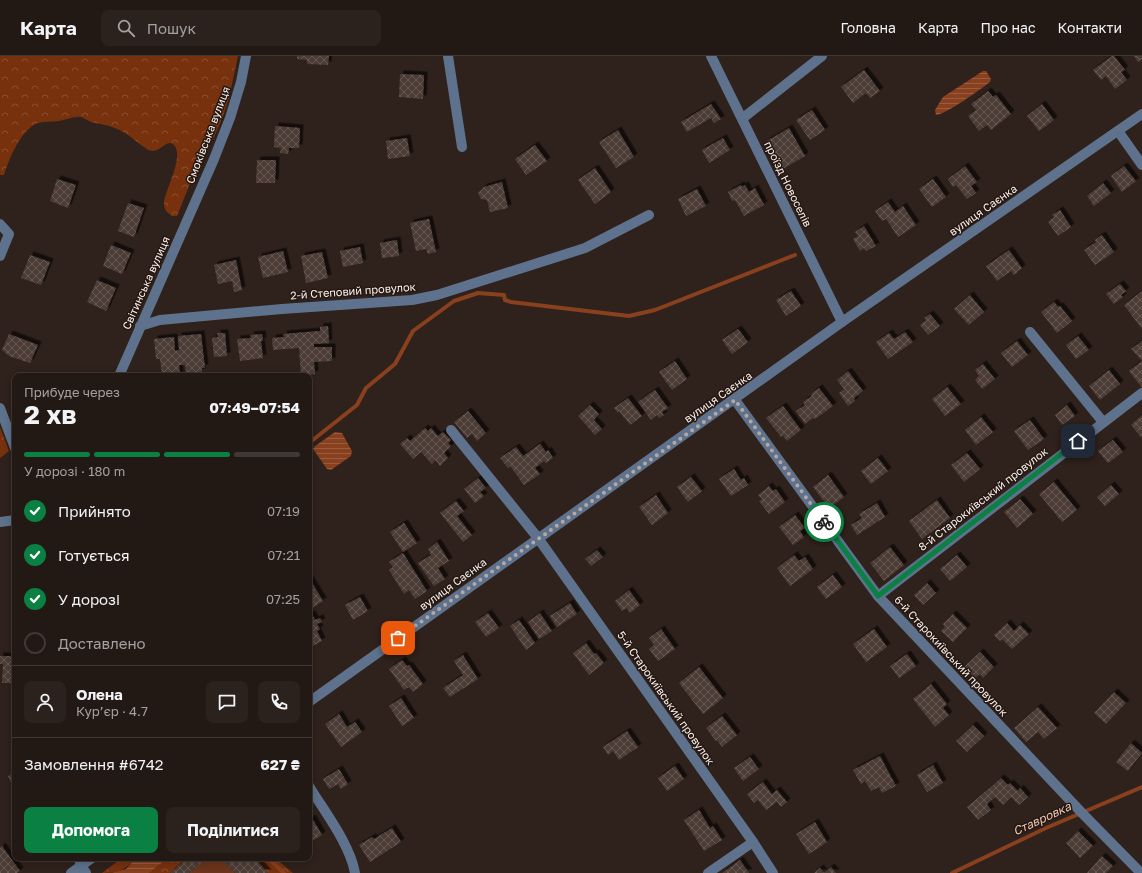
<!DOCTYPE html>
<html lang="uk">
<meta charset="utf-8">
<style>
body{margin:0;font-family:"Golos Text",sans-serif;background:#2b221d;color:#f1f3f6;height:100vh;display:flex;flex-direction:column;font-size:15px;white-space:nowrap}
*{box-sizing:border-box;margin:0}
p{font-size:13px;color:#a3a0a0}
.icon{flex:none;width:22px;height:22px;fill:none;stroke:currentColor;stroke-width:2;stroke-linecap:round;stroke-linejoin:round}
.map{position:relative;flex:1;overflow:hidden}
.panel{position:absolute;left:12px;top:317px;width:300px;height:488px;display:flex;flex-direction:column;background:#231914;border-radius:8px;box-shadow:0 2px 10px #0003,0 0 0 1px #403834}
.panel>*{flex:none}
.pin{position:absolute;display:grid;place-items:center;width:34px;height:34px;color:#fff;margin:-17px;border-radius:8px;box-shadow:0 2px 6px #0006}
.courier{position:absolute;display:grid;place-items:center;width:40px;height:40px;margin:-20px;border:3px solid #0b8043;border-radius:50%;background:#fff;color:#222;box-shadow:0 1px 5px #0007}
.headline em{font-style:normal;font-weight:700}
.headline div{display:flex;flex-direction:column-reverse}
.headline{display:flex;align-items:center;justify-content:space-between;height:68px;padding:0 12px}
h1{font-size:26px;font-weight:700;line-height:30px}
.bar{display:grid;grid-template-columns:repeat(4,1fr);gap:6px 4px;align-content:center;height:48px;padding:0 12px}
.bar i{height:5px;border-radius:3px;background:#403834}
.bar .current{background:#0b8043}
.bar p{grid-column:span 4}
.line{display:flex;align-items:center;gap:10px;padding:0 12px;border-top:1px solid #403834}
.line div{flex:1}
.round{display:grid;place-items:center;flex:none;width:42px;height:42px;border-radius:8px;background:#2b221d}
ol{padding:0 12px;list-style:none}
li{display:flex;align-items:center;gap:12px;height:44px}
li p{margin-inline-start:auto}
li .icon{padding:4px;border-radius:50%;background:#0b8043;color:#fff;stroke-width:4}
li:last-child{color:#a3a0a0}
li i{width:22px;height:22px;border:2px solid #403834;border-radius:50%}
.action{display:flex;gap:8px;margin-top:auto;padding:8px 12px}
.action a{flex:1;height:46px;border-radius:8px;background:#0b8043;color:#fff;font-size:16px;font-weight:700;line-height:46px;text-align:center}
.action a+a{background:#2b221d;color:#f1f3f6}
header{display:flex;align-items:center;gap:24px;box-sizing:border-box;height:56px;padding:0 20px;background:#231914;border-bottom:1px solid #403834}
header strong{font-size:19px}
nav{display:flex;gap:22px;margin-inline-start:auto;font-size:14px}
.search{width:280px;height:36px;background:#2b221d;display:flex;align-items:center;gap:10px;box-sizing:border-box;padding:0 14px;border-radius:8px;color:#a3a0a0;font-size:15px}
.map>svg:first-child{display:block}
</style>
<header>
<strong>Карта</strong>
<div class="search"><svg class="icon" aria-label="search" viewBox="0 0 24 24"><circle cx="10" cy="10" r="6"/><path d="M15 15l6 6"/></svg>Пошук</div>
<nav><a>Головна</a><a>Карта</a><a>Про нас</a><a>Контакти</a></nav>
</header>
<div class="map">
<svg width="1142" height="817" viewBox="0 0 1142 817">
<defs>
<pattern id="forest-crowns" width="20" height="18" patternUnits="userSpaceOnUse"><rect width="20" height="18" fill="#78310d"/><path d="M2 6a3 3 0 1 1 6 0M12 15a3 3 0 1 1 6 0" fill="none" stroke="#8c4f30"/></pattern>
<pattern id="water-rules" width="6" height="5" patternUnits="userSpaceOnUse"><rect width="6" height="5" fill="#88401e"/><path d="M0 2.5h6" fill="none" stroke="#9a5c3f"/></pattern>
<pattern id="building-cross-hatch" width="8" height="8" patternUnits="userSpaceOnUse"><rect width="8" height="8" fill="#4c3c36"/><path d="M0 0l8 8M0 8l8-8" fill="none" stroke="#675853"/></pattern>
<filter id="shadow"><feDropShadow dx="3.5" dy="-3.5" stdDeviation="0" flood-color="#0009"/></filter>
</defs>
<rect width="100%" height="100%" fill="#2f211b"/>
<polygon fill="#6b341c" points="208,802 221,802 235,817 189,817"/>
<g fill="url(#forest-crowns)">
<path d="M0,0H238L229,42L223,60L214,81L203,94L200,100L197,110L177,160H172C168,157 164,154 164,148C164,135 185,101 174,89C166,81 159,101 147,93C137,87 128,77 117,73C109,69 99,68 91,66C86,64 82,60 77,61C71,61 65,64 59,65C52,66 45,65 38,67C21,73 9,103 4,119H0Z"/>
<polygon points="0,371 9,395 0,402"/>
<path d="M122,802H136C125,814 119,817 102,817Z"/>
<polygon points="168,802 188,802 170,817 149,817"/>
<polygon points="254,802 275,802 293,817 268,817"/>
</g>
<g fill="url(#water-rules)">
<path d="M983,15H986L991,23L990,26C981,33 945,59 936,59L935,54L943,41Z"/>
<polygon points="335,376 342,377 352,395 351,400 331,414 327,413 313,393 315,390"/>
<polygon points="136,802 168,802 149,817 111,817 126,813"/>
</g>
<g fill="none" stroke-linecap="round" stroke-linejoin="round">
<g stroke="#88401e" stroke-width="4">
<polyline points="309,387 357,349 366,332 395,308 413,275 454,245 478,237 504,239 505,244 511,246 629,260 655,254 795,199"/>
<polyline points="268,802 284,817"/>
<polyline points="952,817 1046,772 1142,731"/>
</g>
</g>
<g fill="url(#building-cross-hatch)" filter="url(#shadow)">
<polygon points="297,0 329,0 328,9 307,8 307,4 297,3"/>
<polygon points="1112,0 1114,0 1125,14 1121,16 1127,24 1115,33 1106,20 1101,24 1093,14"/>
<polygon points="1134,0 1142,0 1142,3 1138,6"/>
<polygon points="864,14 880,35 870,42 866,37 853,47 841,31"/>
<polygon points="400,18 424,19 423,43 399,41"/>
<polygon points="988,35 993,41 996,39 1011,58 991,74 987,69 979,75 968,60 976,54 971,48"/>
<polygon points="711,48 721,63 714,67 711,62 687,76 681,66"/>
<polygon points="1042,48 1054,64 1039,75 1027,60"/>
<polygon points="812,54 825,74 810,84 796,64"/>
<polygon points="275,70 300,72 299,92 289,92 288,98 280,97 281,92 274,91"/>
<polygon points="789,72 805,100 783,113 767,85"/>
<polygon points="618,74 634,101 616,112 599,86"/>
<polygon points="407,82 410,100 388,103 386,85"/>
<polygon points="723,82 730,94 709,107 702,94"/>
<polygon points="535,89 547,105 526,119 515,103"/>
<polygon points="257,104 276,104 275,127 256,127"/>
<polygon points="965,110 977,126 971,130 976,137 967,143 956,129 953,131 948,123"/>
<polygon points="1124,110 1136,125 1122,136 1111,120"/>
<polygon points="595,112 611,136 595,148 578,124"/>
<polygon points="57,123 76,129 68,152 50,145"/>
<polygon points="933,123 946,141 932,151 919,133"/>
<polygon points="502,126 508,152 490,156 487,144 481,143 478,137 484,131"/>
<polygon points="1103,127 1111,137 1094,150 1087,140"/>
<polygon points="741,129 742,131 745,129 749,136 755,132 764,149 744,160 735,144 732,145 728,136"/>
<polygon points="697,133 706,150 686,160 678,143"/>
<polygon points="888,146 895,156 903,150 916,169 898,181 886,163 882,165 875,155"/>
<polygon points="128,147 144,152 134,181 118,175"/>
<polygon points="1060,154 1071,171 1058,180 1048,166 1054,161 1052,159"/>
<polygon points="429,163 436,196 428,198 426,193 416,195 410,167"/>
<polygon points="864,170 876,190 866,195 864,192 860,195 853,183 858,180 855,176"/>
<polygon points="1102,179 1114,196 1095,209 1084,194 1096,186 1095,184"/>
<polygon points="397,184 399,200 382,202 380,187"/>
<polygon points="111,189 131,197 122,218 103,210"/>
<polygon points="360,191 363,207 343,211 340,195"/>
<polygon points="1009,194 1022,212 1014,219 1011,215 997,225 986,210"/>
<polygon points="283,195 288,216 263,222 258,201"/>
<polygon points="322,196 328,222 306,227 301,200"/>
<polygon points="30,199 50,206 41,229 21,222"/>
<polygon points="236,204 242,234 234,236 232,225 218,228 214,209"/>
<polygon points="97,224 116,232 106,255 87,246"/>
<polygon points="1120,228 1126,235 1121,239 1123,241 1114,248 1106,238"/>
<polygon points="791,235 801,250 786,260 776,244"/>
<polygon points="1142,235 1142,273 1124,249"/>
<polygon points="970,239 984,256 969,269 954,253"/>
<polygon points="1054,246 1058,251 1060,250 1072,265 1057,277 1041,256"/>
<polygon points="930,258 940,270 928,279 920,269 926,264 924,262"/>
<polygon points="328,270 329,287 314,288 314,291 332,291 332,305 314,306 315,318 301,320 299,292 273,294 272,282 284,281 283,278 320,275 320,271"/>
<polygon points="738,273 748,286 732,298 722,284"/>
<polygon points="905,276 913,286 888,303 876,286 889,277 894,283"/>
<polygon points="217,277 225,277 227,300 214,301 212,282 218,281"/>
<polygon points="9,278 38,289 30,307 9,300 2,294"/>
<polygon points="201,278 205,312 202,312 202,316 186,317 185,309 179,309 180,319 162,320 160,303 156,303 154,283 174,281 175,295 179,294 178,280"/>
<polygon points="262,278 263,285 261,285 263,302 240,305 237,283 251,282 250,279"/>
<polygon points="1078,280 1089,294 1076,303 1066,289"/>
<polygon points="1017,285 1028,299 1012,311 1001,297"/>
<polygon points="1142,285 1142,332 1129,315 1142,305 1131,293"/>
<polygon points="675,305 687,323 672,334 659,316"/>
<polygon points="983,308 995,323 982,333 975,324 979,320 975,314"/>
<polygon points="1109,314 1120,328 1100,344 1089,330"/>
<polygon points="848,315 863,335 854,342 855,345 848,350 839,337 844,333 837,324"/>
<polygon points="947,331 961,348 945,360 932,343"/>
<polygon points="819,332 833,350 815,363 813,362 805,368 796,355 805,349 803,346 812,340 811,338"/>
<polygon points="655,334 668,352 662,356 664,359 659,362 657,359 651,364 638,346"/>
<polygon points="628,342 642,360 630,369 619,355 618,357 614,352"/>
<polygon points="590,349 599,358 594,364 602,373 595,379 578,360"/>
<polygon points="1067,349 1075,360 1062,369 1055,359"/>
<polygon points="783,350 801,374 787,385 783,380 781,381 766,362"/>
<polygon points="468,355 486,377 477,385 472,378 467,382 454,366"/>
<polygon points="1142,359 1142,380 1141,381 1131,369"/>
<polygon points="981,361 993,376 976,389 965,374"/>
<polygon points="1030,364 1044,383 1028,394 1014,375"/>
<polygon points="425,372 428,375 431,372 438,380 443,376 451,384 448,387 451,390 444,397 448,402 440,410 435,404 432,408 421,396 413,403 400,388 407,382 410,385"/>
<polygon points="1113,384 1123,396 1108,407 1098,395"/>
<polygon points="540,388 546,396 548,394 553,402 546,407 544,405 535,412 540,418 524,429 510,410 508,412 500,402 516,391 523,400"/>
<polygon points="967,397 980,413 964,426 951,409"/>
<polygon points="878,402 888,415 871,428 861,415"/>
<polygon points="734,413 741,424 744,422 748,429 731,440 719,423"/>
<polygon points="828,419 844,441 829,452 813,431"/>
<polygon points="691,421 702,435 688,446 677,431"/>
<polygon points="478,422 486,432 480,436 484,440 475,447 464,433"/>
<polygon points="1054,426 1077,454 1062,466 1039,438"/>
<polygon points="1111,429 1119,438 1105,450 1097,441"/>
<polygon points="769,430 773,435 776,433 785,446 769,458 759,445 762,443 758,439"/>
<polygon points="656,439 668,457 652,469 639,451"/>
<polygon points="1020,443 1033,458 1017,472 1004,456"/>
<polygon points="937,444 950,462 922,483 909,465"/>
<polygon points="456,445 464,455 457,460 472,479 463,486 440,457"/>
<polygon points="877,447 885,461 857,479 851,469 862,462 859,458"/>
<polygon points="795,459 805,472 800,475 804,481 793,489 779,471"/>
<polygon points="404,467 417,487 403,496 390,476"/>
<polygon points="437,486 449,505 438,512 445,523 434,530 418,507 431,499 428,493"/>
<polygon points="890,491 904,509 884,525 870,507"/>
<polygon points="597,494 603,501 591,510 585,503"/>
<polygon points="403,497 427,535 415,543 409,534 404,538 389,514 393,511 389,506"/>
<polygon points="794,499 799,505 805,501 813,513 790,530 777,512"/>
<polygon points="957,499 967,511 950,525 940,513"/>
<polygon points="833,519 842,531 826,543 817,531"/>
<polygon points="309,522 323,545 309,554"/>
<polygon points="927,527 936,537 923,549 914,539"/>
<polygon points="629,534 640,549 630,557 626,552 622,555 615,545"/>
<polygon points="360,541 368,555 353,564 345,549"/>
<polygon points="570,547 577,558 557,571 550,560"/>
<polygon points="488,557 499,572 486,581 475,566"/>
<polygon points="540,557 552,575 539,583 528,566"/>
<polygon points="312,558 315,564 320,562 322,566 317,568 320,573 317,575 322,585 309,592 309,559"/>
<polygon points="953,558 967,572 953,586 941,575 945,571 943,568"/>
<polygon points="519,564 535,587 526,594 510,570"/>
<polygon points="1007,567 1014,575 1020,569 1029,578 1012,593 1002,583 1000,585 994,579"/>
<polygon points="661,573 675,593 658,605 649,593 654,589 649,582"/>
<polygon points="874,573 887,591 866,606 853,588"/>
<polygon points="586,587 594,598 596,597 604,607 589,619 573,597"/>
<polygon points="980,596 994,611 983,622 980,618 975,622 964,611"/>
<polygon points="907,598 916,610 899,622 890,610"/>
<polygon points="463,599 478,623 450,641 443,632 463,619 454,605"/>
<polygon points="0,600 15,600 15,627 2,627 3,608 0,608"/>
<polygon points="402,604 407,610 409,609 423,628 413,636 409,631 404,634 389,613"/>
<polygon points="699,611 723,642 703,658 679,627"/>
<polygon points="931,628 947,648 943,652 949,659 935,671 913,643"/>
<polygon points="1114,636 1126,647 1106,668 1094,657"/>
<polygon points="401,642 414,662 402,670 389,650"/>
<polygon points="1038,651 1057,672 1044,683 1038,676 1026,686 1014,672"/>
<polygon points="339,658 347,671 355,666 362,676 341,691 325,668"/>
<polygon points="722,660 737,679 722,691 717,684 716,685 706,672"/>
<polygon points="973,669 984,680 967,696 956,685"/>
<polygon points="627,675 638,691 619,704 613,695 608,699 603,691"/>
<polygon points="1131,687 1142,697 1128,715 1116,706"/>
<polygon points="880,700 896,730 882,737 879,731 871,735 865,725 861,728 853,714"/>
<polygon points="750,701 759,713 743,725 734,712"/>
<polygon points="933,709 943,727 927,736 917,719"/>
<polygon points="675,710 684,723 667,735 658,722"/>
<polygon points="339,713 348,728 341,733 338,728 329,733 323,723"/>
<polygon points="15,717 15,728 12,729 8,720"/>
<polygon points="1001,722 1008,729 1010,727 1018,735 1020,732 1028,741 1019,749 1011,741 1003,749 995,741 987,748 991,754 978,764 967,751"/>
<polygon points="763,726 772,738 777,734 787,746 781,751 777,746 766,754 758,744 754,747 747,738"/>
<polygon points="699,754 710,772 713,770 722,784 704,795 684,764"/>
<polygon points="312,762 322,779 309,787 309,764"/>
<polygon points="815,766 827,786 809,798 796,778"/>
<polygon points="392,772 401,786 370,806 359,789 372,781 374,783"/>
<polygon points="1078,775 1093,790 1080,802 1066,787"/>
<polygon points="2,790 20,815 17,817 0,817 0,792"/>
<polygon points="1102,800 1113,810 1106,817 1087,817"/>
<polygon points="188,802 208,802 189,817 170,817"/>
<polygon points="221,802 254,802 268,817 235,817"/>
<polygon points="740,804 749,817 722,817"/>
<polygon points="831,811 836,817 814,817 820,812 824,817"/>
</g>
<g fill="none" stroke-linecap="round" stroke-linejoin="round">
<g stroke="#5e728d" stroke-width="10">
<polyline points="448,0 462,91"/>
<polyline points="711,0 842,266"/>
<polyline points="743,62 822,0"/>
<polyline points="1118,75 1142,109"/>
<polyline points="0,168 9,178 0,200"/>
<polyline points="140,270 160,264 282,253 412,244 437,239 585,192 649,159"/>
<polyline points="1030,276 1103,366"/>
<polyline points="119,320 214,103 230,62 241,26 246,0"/>
<polyline points="735,344 878,540 1082,757 1141,817"/>
<polyline points="0,352 15,392"/>
<polyline points="451,374 538,482 753,786 773,817"/>
<polyline points="0,466 15,464"/>
<polyline points="878,540 1142,337"/>
<polyline points="309,646 842,266 1142,58"/>
<path d="M309,730C324,755 350,788 355,817"/>
<polyline points="79,802 81,810 86,817"/>
<polyline points="71,817 92,802"/>
<polyline points="708,817 753,786"/>
</g>
</g>
<g fill="none" stroke-linecap="round" stroke-linejoin="round">
<polyline stroke="#b3a8a3" stroke-width="4" stroke-dasharray="0 7.2" points="398,582 735,344 824,466"/>
<polyline stroke="#0b8043" stroke-width="5" points="824,466 878,540 1078,385"/>
</g>
<g text-anchor="middle" stroke-width="3" stroke-linejoin="round" paint-order="stroke">
<g font-size="11" fill="#faf0ec" stroke="#251812">
<text transform="translate(208 79) rotate(-69)" y="4">Смоківська вулиця</text>
<text transform="translate(788 128) rotate(64)" y="4">проїзд Новоселів</text>
<text transform="translate(983 154) rotate(-35)" y="4">вулиця Саєнка</text>
<text transform="translate(146 227) rotate(-66)" y="4">Світинська вулиця</text>
<text transform="translate(353 235) rotate(-4)" y="4">2-й Степовий провулок</text>
<text transform="translate(718 341) rotate(-35)" y="4">вулиця Саєнка</text>
<text transform="translate(983 443) rotate(-38)" y="4">8-й Старокиївський провулок</text>
<text transform="translate(453 528) rotate(-36)" y="4">вулиця Саєнка</text>
<text transform="translate(951 600) rotate(47)" y="4">6-й Старокиївський провулок</text>
<text transform="translate(666 642) rotate(55)" y="4">5-й Старокиївський провулок</text>
</g>
<g font-size="12" font-style="italic" fill="#f1c6b4" stroke="#251812">
<text transform="translate(1042 763) rotate(-25)" y="4">Ставровка</text>
</g>
</g>
</svg>
<div class="pin" style="left:398px;top:582px;background:#ea580c"><svg class="icon" aria-label="bag" viewBox="0 0 24 24"><path d="M5 8h14l-1 12H6zM9 8a3 3 0 0 1 6 0"/></svg></div>
<div class="pin" style="left:1078px;top:385px;background:#1f2937"><svg class="icon" aria-label="home" viewBox="0 0 24 24"><path d="M3 11l9-7 9 7M6 9v11h12V9"/></svg></div>
<div class="courier" style="left:824px;top:466px"><svg class="icon" aria-label="bike" viewBox="0 0 24 24"><circle cx="6" cy="16" r="4"/><circle cx="18" cy="16" r="4"/><path d="M6 16l4-8h5l3 8M10 8l3 8H6M13 5h3"/></svg></div>
<section class="panel">
<div class="headline"><div><h1>2 хв</h1><p>Прибуде через</p></div><em>07:49–07:54</em></div>
<div class="bar"><i class="current"></i><i class="current"></i><i class="current"></i><i></i><p>У дорозі · 180 m</p></div>
<ol>
<li><svg class="icon" aria-label="check" viewBox="0 0 24 24"><path d="M5 12l5 5 9-10"/></svg>Прийнято<p>07:19</p></li>
<li><svg class="icon" aria-label="check" viewBox="0 0 24 24"><path d="M5 12l5 5 9-10"/></svg>Готується<p>07:21</p></li>
<li><svg class="icon" aria-label="check" viewBox="0 0 24 24"><path d="M5 12l5 5 9-10"/></svg>У дорозі<p>07:25</p></li>
<li><i></i>Доставлено</li>
</ol>
<div class="line" style="height:72px"><a class="round"><svg class="icon" aria-label="person" viewBox="0 0 24 24"><circle cx="12" cy="8" r="4"/><path d="M4 21q1-7 8-7t8 7"/></svg></a><div><b>Олена</b><p>Кур’єр · 4.7</p></div><a class="round"><svg class="icon" aria-label="chat" viewBox="0 0 24 24"><path d="M4 5h16v11H9l-5 4z"/></svg></a><a class="round"><svg class="icon" aria-label="phone" viewBox="0 0 24 24"><path d="M5 4h4l2 5-3 2q2 4 5 5l2-3 5 2v4C11 20 4 13 5 4z"/></svg></a></div>
<div class="line" style="height:52px"><div>Замовлення #6742</div><b>627 ₴</b></div>
<div class="action"><a>Допомога</a><a>Поділитися</a></div>
</section>
</div>
